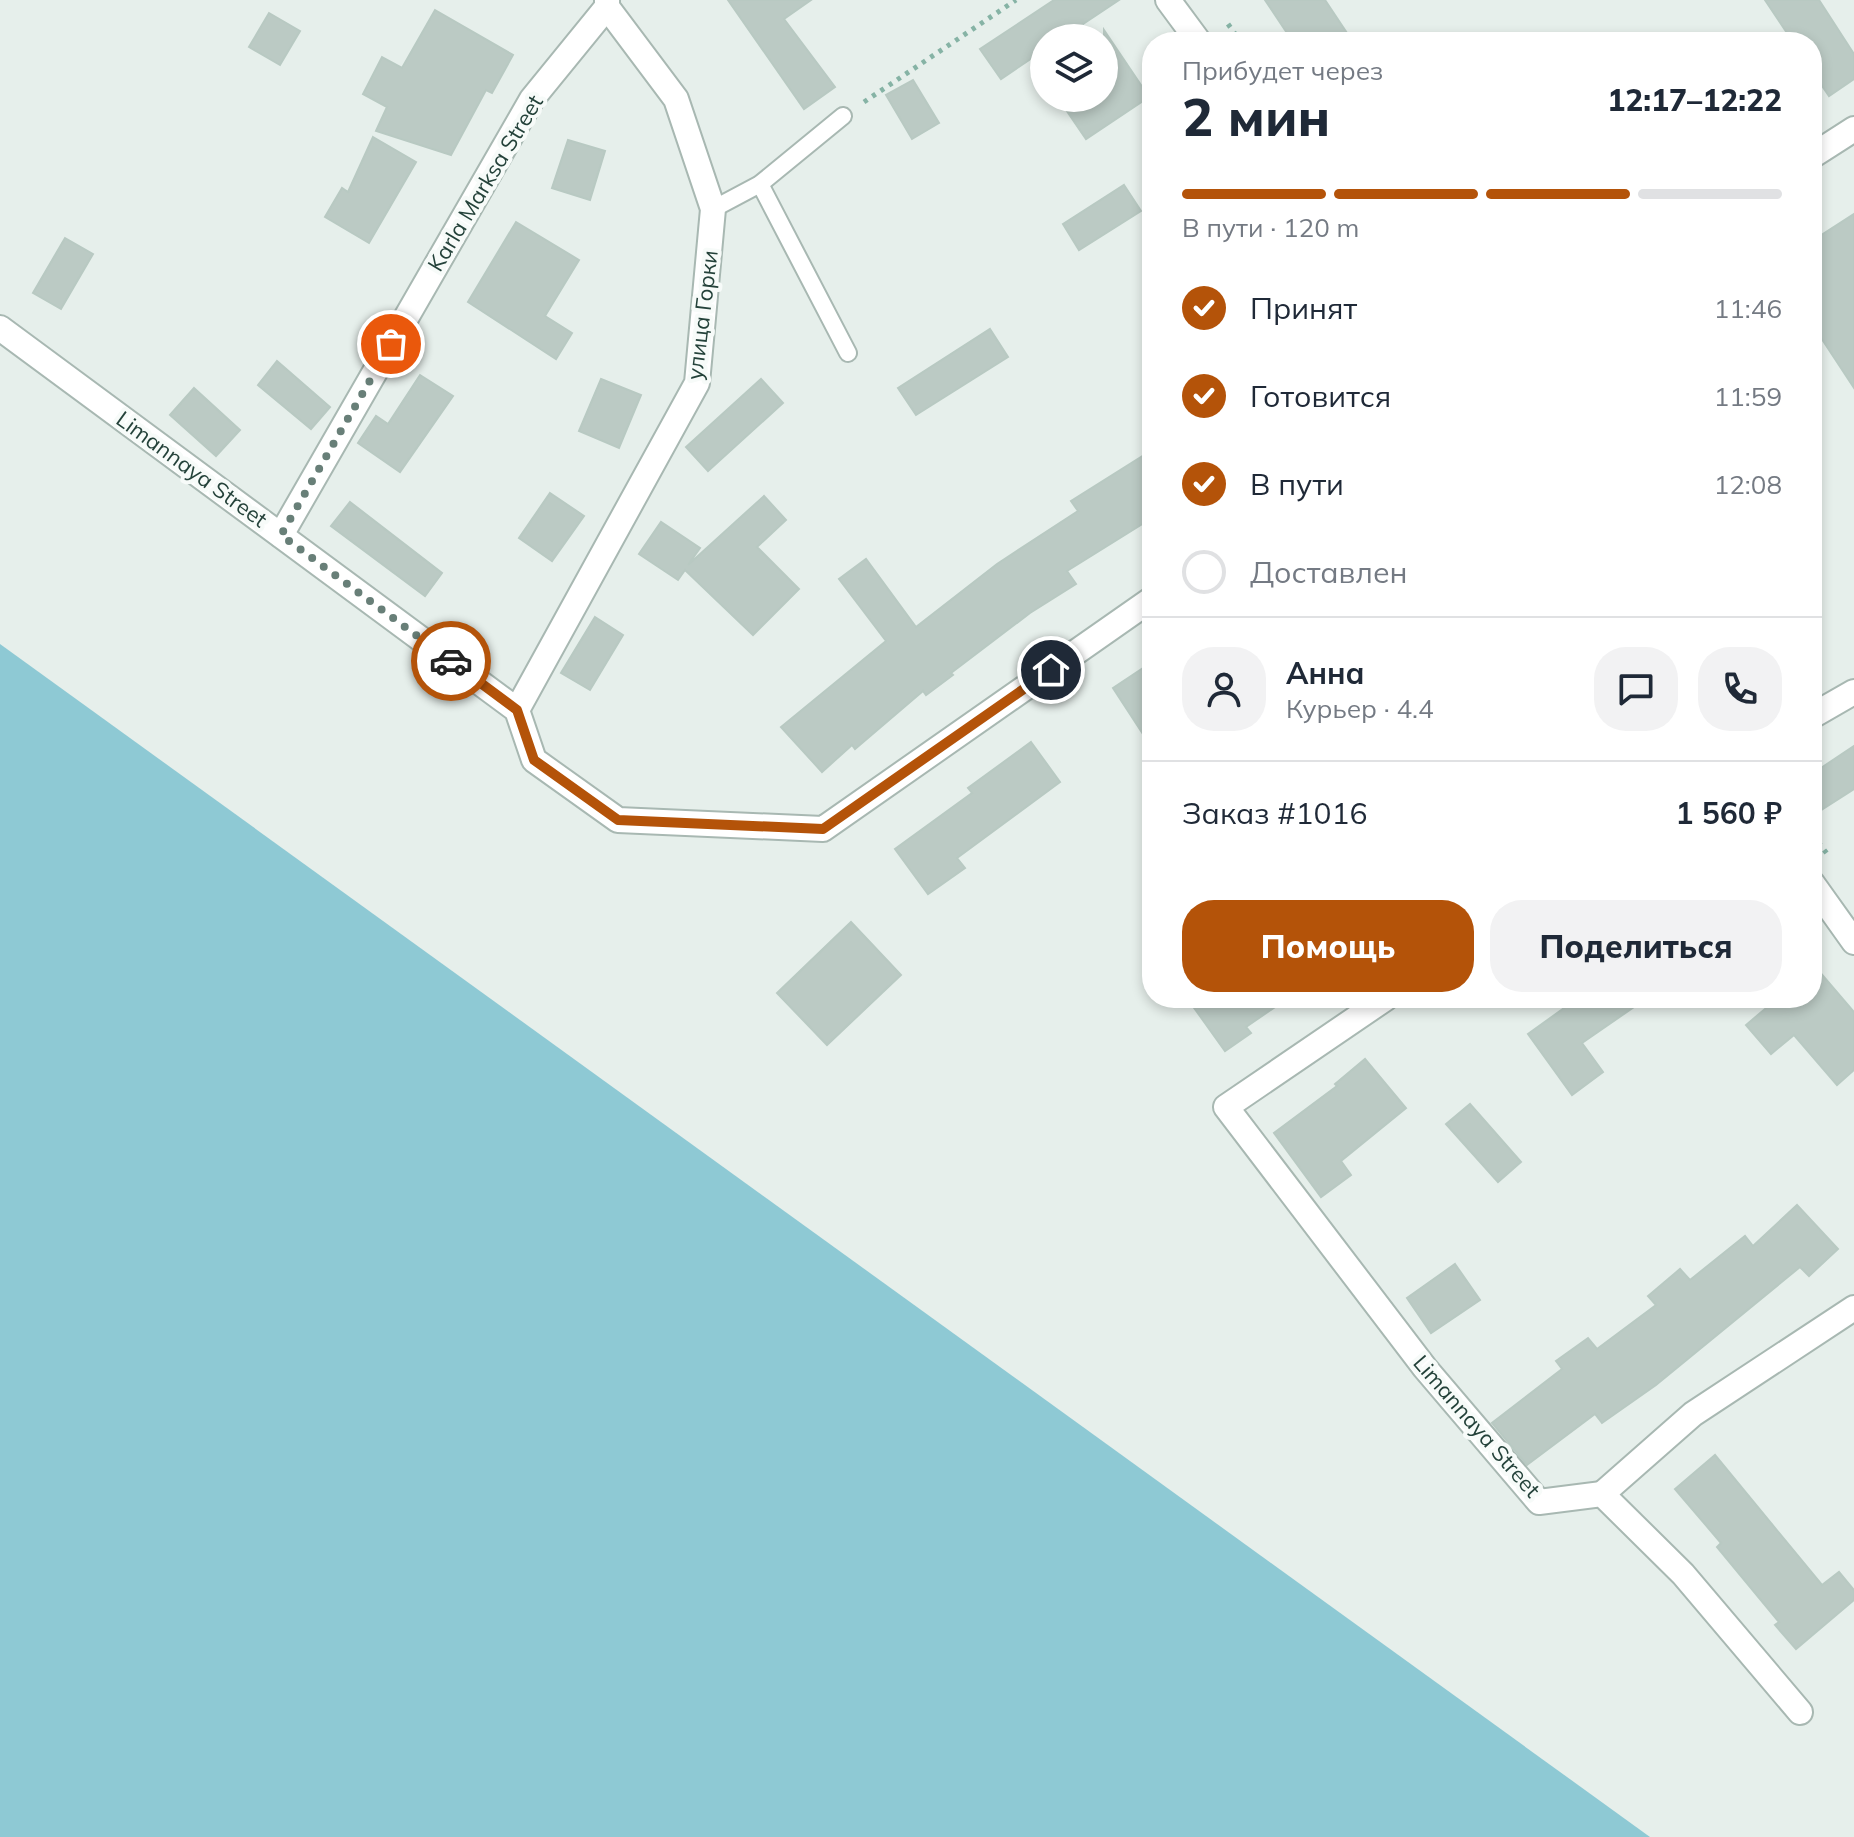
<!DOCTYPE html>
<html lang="ru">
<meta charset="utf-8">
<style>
body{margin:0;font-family:Mulish,sans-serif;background:#f2f2f3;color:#1f2937;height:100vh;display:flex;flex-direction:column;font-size:30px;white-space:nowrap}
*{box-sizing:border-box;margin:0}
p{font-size:26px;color:#747a83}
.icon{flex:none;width:44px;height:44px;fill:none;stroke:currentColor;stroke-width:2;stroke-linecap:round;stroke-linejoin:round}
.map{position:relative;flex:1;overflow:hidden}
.details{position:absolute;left:1142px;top:32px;width:680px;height:976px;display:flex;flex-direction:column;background:#fff;border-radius:32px;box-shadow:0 4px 12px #0003}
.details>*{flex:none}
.fabs{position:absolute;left:1030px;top:24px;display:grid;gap:16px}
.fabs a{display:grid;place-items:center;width:88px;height:88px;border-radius:50%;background:#fff;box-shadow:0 4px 12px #0003;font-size:40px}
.pin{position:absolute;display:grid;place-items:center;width:68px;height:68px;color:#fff;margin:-34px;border:4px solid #fff;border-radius:50%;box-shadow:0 2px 8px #0007}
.courier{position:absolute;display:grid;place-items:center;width:80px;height:80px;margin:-40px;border:6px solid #b45309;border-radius:50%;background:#fff;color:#222;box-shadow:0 2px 10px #0007}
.summary em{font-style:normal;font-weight:800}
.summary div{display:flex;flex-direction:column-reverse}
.summary{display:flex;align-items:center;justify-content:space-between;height:136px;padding:0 40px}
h1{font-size:52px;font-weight:800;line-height:60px}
.bar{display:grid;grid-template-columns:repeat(4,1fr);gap:12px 8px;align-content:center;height:96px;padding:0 40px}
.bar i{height:10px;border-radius:6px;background:#e0e1e3}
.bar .selected{background:#b45309}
.bar p{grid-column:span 4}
.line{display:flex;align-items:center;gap:20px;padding:0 40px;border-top:2px solid #e0e1e3}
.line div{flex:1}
.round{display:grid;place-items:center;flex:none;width:84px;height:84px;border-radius:32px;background:#f2f2f3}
ol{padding:0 40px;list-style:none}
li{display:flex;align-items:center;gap:24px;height:88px}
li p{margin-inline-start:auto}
li .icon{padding:8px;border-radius:50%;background:#b45309;color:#fff;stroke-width:4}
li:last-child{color:#747a83}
li i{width:44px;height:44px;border:4px solid #e0e1e3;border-radius:50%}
.button{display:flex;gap:16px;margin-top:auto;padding:16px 40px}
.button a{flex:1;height:92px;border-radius:32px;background:#b45309;color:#fff;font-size:32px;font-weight:800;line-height:92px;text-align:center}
.button a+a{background:#f2f2f3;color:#1f2937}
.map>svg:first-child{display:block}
</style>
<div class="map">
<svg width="1854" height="1837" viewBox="0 0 1854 1837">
<rect width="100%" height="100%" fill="#e6efeb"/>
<polygon fill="#8ec9d4" points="0,644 1650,1837 0,1837"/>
<g fill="#bbcac4" stroke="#b8c9c2" stroke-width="2">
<polygon points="728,0 811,0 784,19 835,87 804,109"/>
<polygon points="1054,0 1119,0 1062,38 1044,38 1044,50 1001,79 980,49"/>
<polygon points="1265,0 1325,0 1353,42 1293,42"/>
<polygon points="1765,0 1819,0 1854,54 1854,79 1829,96 1812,71 1812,42 1793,42"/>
<polygon points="435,10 513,55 492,93 486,90 451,155 376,131 387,107 363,94 382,57 402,68"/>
<polygon points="269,13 300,31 280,65 249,47"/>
<polygon points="1104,30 1149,97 1086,139 1058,98 1104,98"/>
<polygon points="913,80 939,123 912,139 886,95"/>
<polygon points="373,137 416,162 369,243 325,217 342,188 348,192"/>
<polygon points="568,140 605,151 590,200 552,188"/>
<polygon points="1124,185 1141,211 1079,250 1063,224"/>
<polygon points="1854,214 1854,388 1812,324 1812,241"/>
<polygon points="516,222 579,260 545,316 572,333 556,359 468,302"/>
<polygon points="65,238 93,254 61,309 33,293"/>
<polygon points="990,329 1008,357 916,415 898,388"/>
<polygon points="277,361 330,407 311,429 258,385"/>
<polygon points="420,375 453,396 400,472 358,443 376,416 388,424"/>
<polygon points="601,379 641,395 619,448 579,431"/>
<polygon points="761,379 783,403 708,471 686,447"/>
<polygon points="194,388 240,430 216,456 170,415"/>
<polygon points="1152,450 1152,518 1067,571 1076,584 1030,613 951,673 953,675 926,695 923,691 855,749 852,745 822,772 781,727 886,641 839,579 866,559 916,627 997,564 1078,511 1071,501"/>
<polygon points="550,493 584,516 552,561 519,538"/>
<polygon points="764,496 786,520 757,547 799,589 753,635 685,570 678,580 639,554 661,522 700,548 688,565"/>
<polygon points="350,502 442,573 425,596 331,526"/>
<polygon points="595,617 623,635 590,690 561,673"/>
<polygon points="1152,662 1152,748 1113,688"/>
<polygon points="1031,742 1060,782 957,858 965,868 928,894 895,849 972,793 968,788"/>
<polygon points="1854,746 1854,789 1812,816 1812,774"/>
<polygon points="851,922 901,975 827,1045 777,993"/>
<polygon points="1812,963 1854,1012 1854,1070 1837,1085 1794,1035 1771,1054 1746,1025 1778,998 1812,998"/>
<polygon points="1187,998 1288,998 1246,1027 1251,1033 1225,1051"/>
<polygon points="1578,998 1647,998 1582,1043 1603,1072 1572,1095 1528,1034"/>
<polygon points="1365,1059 1406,1108 1341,1161 1351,1175 1321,1197 1274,1133 1337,1086 1335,1084"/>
<polygon points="1470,1104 1521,1162 1498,1182 1446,1124"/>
<polygon points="1797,1205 1838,1249 1809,1276 1800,1267 1656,1385 1602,1423 1595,1414 1527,1465 1492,1423 1562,1369 1556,1361 1588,1338 1597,1349 1656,1305 1648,1296 1680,1269 1690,1280 1745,1236 1753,1246"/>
<polygon points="1455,1264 1480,1300 1431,1333 1407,1298"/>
<polygon points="1715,1455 1822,1585 1839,1572 1854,1590 1854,1600 1796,1649 1775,1625 1779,1622 1717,1547 1721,1543 1675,1489"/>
</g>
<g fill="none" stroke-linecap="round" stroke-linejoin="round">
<defs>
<g id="lane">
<polyline points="760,184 848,353"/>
<polyline points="713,209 760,184 843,116"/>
</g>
<g id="street">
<polyline points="1168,0 1199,42"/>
<polyline points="1812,156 1854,129"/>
<polyline points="0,328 517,710 534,760 618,820 823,829 1152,599"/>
<polyline points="281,535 532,99 607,7"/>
<polyline points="517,710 697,383 713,209 676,99 607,7 607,0"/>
<polyline points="1812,716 1854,692"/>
<polyline points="1812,883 1854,942"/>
<polyline points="1386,998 1226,1107 1425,1368 1539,1502 1602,1494 1683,1574 1800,1712"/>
<polyline points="1602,1494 1693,1414 1854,1308"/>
</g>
</defs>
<use href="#lane" stroke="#a8b8b2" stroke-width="20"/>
<use href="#street" stroke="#a8b8b2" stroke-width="28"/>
<g stroke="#86b3a5" stroke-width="5" stroke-dasharray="4 6" stroke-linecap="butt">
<polyline points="1228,24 1241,42"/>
<polyline points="864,102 1016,0"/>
<polyline points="1812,834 1828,855"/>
</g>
<use href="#lane" stroke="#fff" stroke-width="16"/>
<use href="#street" stroke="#fff" stroke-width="24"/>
</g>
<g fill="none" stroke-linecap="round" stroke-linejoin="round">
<polyline stroke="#687f78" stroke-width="8" stroke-dasharray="0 14.4" points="391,344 281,535 451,661"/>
<polyline stroke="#b45309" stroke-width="10" points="451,661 517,710 534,760 618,820 823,829 1051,670"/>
</g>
<g text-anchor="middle" stroke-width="8" stroke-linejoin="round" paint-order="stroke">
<g font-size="22" fill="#24423a" stroke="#f7fbf9">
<text transform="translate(485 183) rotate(-59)" y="8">Karla Marksa Street</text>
<text transform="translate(702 315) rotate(-83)" y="8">улица Горки</text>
<text transform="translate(192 469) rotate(36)" y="8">Limannaya Street</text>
<text transform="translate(1477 1426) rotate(49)" y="8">Limannaya Street</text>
</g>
</g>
</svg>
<div class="fabs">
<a><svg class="icon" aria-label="layers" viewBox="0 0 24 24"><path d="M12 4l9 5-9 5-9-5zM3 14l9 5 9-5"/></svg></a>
</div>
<div class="pin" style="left:391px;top:344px;background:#ea580c"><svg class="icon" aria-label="bag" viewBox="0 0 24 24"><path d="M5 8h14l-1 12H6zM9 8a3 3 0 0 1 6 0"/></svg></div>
<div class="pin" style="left:1051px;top:670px;background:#1f2937"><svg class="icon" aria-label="home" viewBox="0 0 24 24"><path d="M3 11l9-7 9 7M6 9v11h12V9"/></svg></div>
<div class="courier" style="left:451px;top:661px"><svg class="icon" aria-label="car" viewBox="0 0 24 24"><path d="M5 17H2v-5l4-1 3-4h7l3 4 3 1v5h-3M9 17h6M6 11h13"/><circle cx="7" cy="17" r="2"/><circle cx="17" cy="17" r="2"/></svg></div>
<section class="details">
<div class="summary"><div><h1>2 мин</h1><p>Прибудет через</p></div><em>12:17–12:22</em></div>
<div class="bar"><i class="selected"></i><i class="selected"></i><i class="selected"></i><i></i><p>В пути · 120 m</p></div>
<ol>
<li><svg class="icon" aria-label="check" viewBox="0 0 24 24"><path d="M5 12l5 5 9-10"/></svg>Принят<p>11:46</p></li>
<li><svg class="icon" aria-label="check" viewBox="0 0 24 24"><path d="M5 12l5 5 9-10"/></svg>Готовится<p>11:59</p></li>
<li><svg class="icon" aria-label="check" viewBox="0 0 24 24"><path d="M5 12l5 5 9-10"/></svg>В пути<p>12:08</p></li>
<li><i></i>Доставлен</li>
</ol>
<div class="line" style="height:144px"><a class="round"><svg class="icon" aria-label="person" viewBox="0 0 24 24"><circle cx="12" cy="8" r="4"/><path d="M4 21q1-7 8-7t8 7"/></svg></a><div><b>Анна</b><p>Курьер · 4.4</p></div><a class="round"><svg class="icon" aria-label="chat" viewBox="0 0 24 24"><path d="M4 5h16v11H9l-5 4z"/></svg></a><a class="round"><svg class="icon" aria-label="phone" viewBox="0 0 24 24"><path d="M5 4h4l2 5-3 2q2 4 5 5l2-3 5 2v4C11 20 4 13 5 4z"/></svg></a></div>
<div class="line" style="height:104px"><div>Заказ #1016</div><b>1 560 ₽</b></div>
<div class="button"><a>Помощь</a><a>Поделиться</a></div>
</section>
</div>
